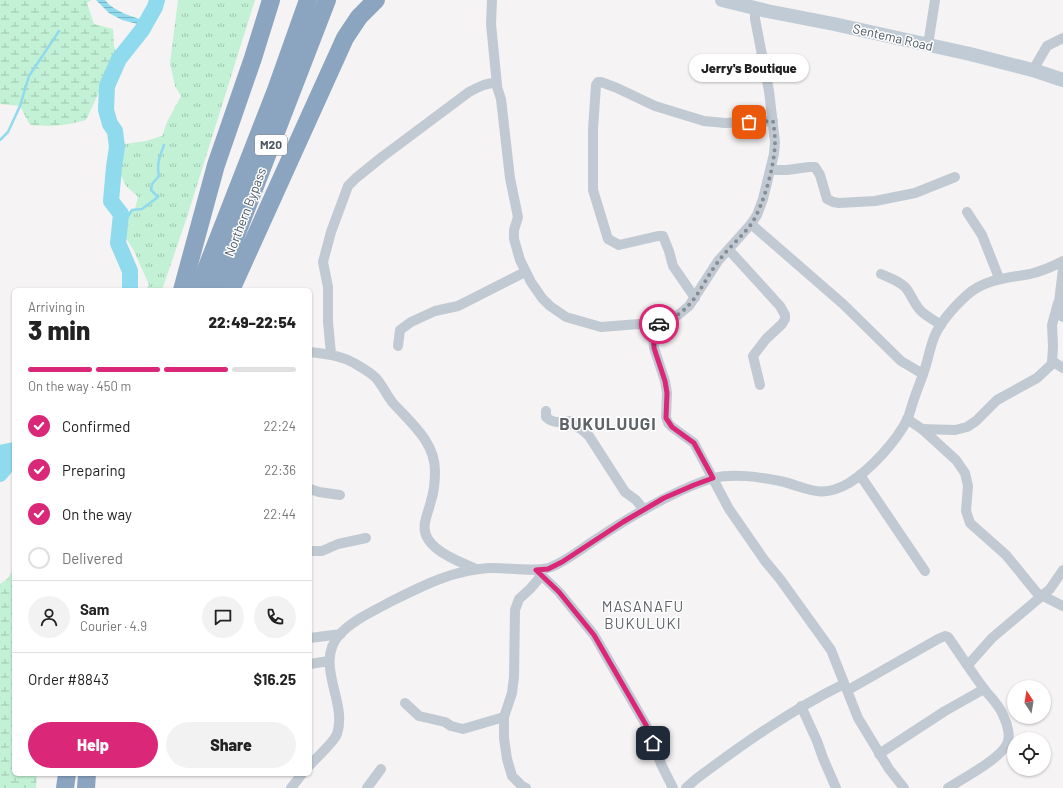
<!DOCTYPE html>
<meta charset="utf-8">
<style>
body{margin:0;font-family:Barlow,sans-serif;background:#f2f2f2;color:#222;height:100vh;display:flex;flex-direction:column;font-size:15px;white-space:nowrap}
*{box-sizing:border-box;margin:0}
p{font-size:13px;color:#767676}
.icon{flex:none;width:22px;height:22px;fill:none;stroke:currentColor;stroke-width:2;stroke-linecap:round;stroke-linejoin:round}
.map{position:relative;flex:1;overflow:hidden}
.side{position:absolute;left:12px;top:288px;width:300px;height:488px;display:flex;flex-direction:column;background:#fff;border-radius:6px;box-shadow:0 1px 3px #0004}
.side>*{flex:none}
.needle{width:26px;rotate:348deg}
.fabs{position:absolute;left:1007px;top:680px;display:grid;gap:8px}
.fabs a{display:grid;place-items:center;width:44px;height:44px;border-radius:50%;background:#fff;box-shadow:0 1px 3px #0004;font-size:20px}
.pin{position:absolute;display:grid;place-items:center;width:34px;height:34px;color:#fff;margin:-17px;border-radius:8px;box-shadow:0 2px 6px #0006}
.courier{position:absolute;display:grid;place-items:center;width:40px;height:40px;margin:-20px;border:3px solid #db2777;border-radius:50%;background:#fff;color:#222;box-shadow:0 1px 5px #0007}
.bubble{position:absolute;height:28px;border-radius:14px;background:#fff;box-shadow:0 1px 3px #0004;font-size:13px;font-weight:800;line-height:28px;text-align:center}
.headline em{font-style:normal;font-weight:800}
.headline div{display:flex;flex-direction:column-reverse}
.headline{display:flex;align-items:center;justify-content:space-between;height:68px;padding:0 16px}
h1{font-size:26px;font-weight:800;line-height:30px}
.bar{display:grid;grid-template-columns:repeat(4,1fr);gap:6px 4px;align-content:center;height:48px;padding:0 16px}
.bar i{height:5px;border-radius:3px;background:#e0e0e0}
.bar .on{background:#db2777}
.bar p{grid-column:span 4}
.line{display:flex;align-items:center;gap:10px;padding:0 16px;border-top:1px solid #e0e0e0}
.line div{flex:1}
.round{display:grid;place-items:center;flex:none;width:42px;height:42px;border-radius:21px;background:#f2f2f2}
ol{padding:0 16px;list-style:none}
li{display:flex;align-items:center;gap:12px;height:44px}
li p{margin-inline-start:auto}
li .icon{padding:4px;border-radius:50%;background:#db2777;color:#fff;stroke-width:4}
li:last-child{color:#767676}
li i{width:22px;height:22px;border:2px solid #e0e0e0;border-radius:50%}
.action{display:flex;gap:8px;margin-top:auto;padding:8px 16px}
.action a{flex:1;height:46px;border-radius:24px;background:#db2777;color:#fff;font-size:16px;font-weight:800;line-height:46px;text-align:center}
.action a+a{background:#f2f2f2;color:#222}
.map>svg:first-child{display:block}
</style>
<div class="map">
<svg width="1063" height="788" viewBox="0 0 1063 788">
<defs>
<pattern id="grass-tufts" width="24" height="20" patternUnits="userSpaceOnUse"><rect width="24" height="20" fill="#c3f1d5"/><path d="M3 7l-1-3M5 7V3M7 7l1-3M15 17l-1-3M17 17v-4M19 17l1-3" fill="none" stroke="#a0c6b0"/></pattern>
<pattern id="wetland-marsh" width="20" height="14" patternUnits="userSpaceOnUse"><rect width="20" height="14" fill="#c3f1d5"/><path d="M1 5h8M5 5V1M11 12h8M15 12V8" fill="none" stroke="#a0c6b0"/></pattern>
<pattern id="water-rules" width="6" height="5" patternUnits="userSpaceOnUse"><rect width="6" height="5" fill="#90daee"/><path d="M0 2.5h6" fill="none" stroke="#78b4c4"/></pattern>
</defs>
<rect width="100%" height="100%" fill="#f5f3f3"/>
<polygon fill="url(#grass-tufts)" points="178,0 255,0 187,217 162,290 146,290 149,285 134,251 124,235 123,214 135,209 138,197 126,186 113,159 124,144 146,141 162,136 167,122 181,96 175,86 170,63"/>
<g fill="url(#wetland-marsh)">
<path d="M0,0H91L87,3L94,24L113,29L114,46L119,59L107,86L100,90L86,120C63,126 53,127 30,125L20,106L0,104Z"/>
<polygon points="7,445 14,447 14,460 0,456 0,446"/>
<polygon points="14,569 14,774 37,774 36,788 0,788 0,584 7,579"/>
</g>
<g fill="url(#water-rules)">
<path d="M96,0H105C114,12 133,17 147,21L155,0H161C158,11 154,19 145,26L122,20L109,13Z"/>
<polygon points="119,234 122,240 125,260 118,255 114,249 116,240"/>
</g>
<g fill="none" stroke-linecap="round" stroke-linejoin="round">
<g stroke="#90daee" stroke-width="2.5">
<polyline points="0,140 8,132 20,106 29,76 59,31"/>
<path d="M120,222L127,218L132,210L142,209L158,197L151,190L152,184L159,176C156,165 160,156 164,145"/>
</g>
<g stroke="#90daee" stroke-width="16">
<polyline points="130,290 130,271 118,243 121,214 111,201 114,167 117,147 115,131 110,124 106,110 107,86 119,59 142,30 155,7 157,0"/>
<polyline points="0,453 14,450"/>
<polyline points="0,474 14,457"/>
</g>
<g stroke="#c1cad2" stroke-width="10">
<polyline points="492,0 491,24 497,85"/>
<polyline points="928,45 935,0"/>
<polyline points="1033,70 1047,46 1063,38"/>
<polyline points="771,170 787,170 809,167 815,167 820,175 827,199 833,202 839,203 875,201 915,193 955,177"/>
<polyline points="967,212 982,235 999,278"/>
<polyline points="751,224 843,304 901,361 923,374"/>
<polyline points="729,250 780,306 785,315 785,319 782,324 766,339 753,356 760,385"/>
<polyline points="1063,269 1058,310 1058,314 1063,317"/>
<path d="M881,274C890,278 900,281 906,288C912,296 915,306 922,312C928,317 935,321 941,325"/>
<polyline points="695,298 673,266 669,251 663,236 658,236 619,245 608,239 593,190 593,129 596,85 598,82 601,82 617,88 655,106 704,121 725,123 773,121"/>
<polyline points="653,326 678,315 689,306 718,261 751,224 757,215 763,199 774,154 775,142 769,91 755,19 755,8"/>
<polyline points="398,346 400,330 411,322 435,311 458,306 525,272"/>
<path d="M310,352C325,354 340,355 354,363C361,367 370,372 376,378C383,386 387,396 393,403C411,423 435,442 435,471C435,481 434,492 431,501C428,514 420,527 428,539C436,553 462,563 476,569"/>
<path d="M331,354L328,322V287L323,262L331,232L348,186L356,178L382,157L469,92C477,88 488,81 496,84L501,99L510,178L518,217L514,230V239L520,260L531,282L542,298L550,306L566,317L601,327L639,324L653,326L654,348L665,381L667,393L666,417L668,423L672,427L694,443L729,509L765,561L780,579L831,650L858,718L889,769L904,788"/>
<polyline points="1052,361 1063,368"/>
<path d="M546,411V417C553,424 561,422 570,421L573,425L581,429L589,436L625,492L636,500L644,510"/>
<polyline points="907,419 922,429 956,460 965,473 968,486 966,511 970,523 1006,555 1037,593 1063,606"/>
<polyline points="922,429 955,430 967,427 976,421 997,400 1037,378 1052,364 1053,346 1052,325 1058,303"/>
<polyline points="860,475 925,571"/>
<polyline points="310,489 319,492 340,495"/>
<polyline points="310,551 322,551 338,544 366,538"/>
<polyline points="536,570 559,592 594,635 646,725 661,764 673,788"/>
<polyline points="310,638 341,634"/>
<polyline points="310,664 329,661"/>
<polyline points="968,665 992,638 1050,589 1063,570"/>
<path d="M848,690L938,639L945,636L948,637C960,654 972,673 985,690C991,698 999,705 1003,715C1007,723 1011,736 1007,744C1000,759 962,779 948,788"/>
<polyline points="405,703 419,716 445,722 451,726 463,729 504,717"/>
<polyline points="801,706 817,741 823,758 836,788"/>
<polyline points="879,754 945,711 984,689"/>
<path d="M310,765C317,757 334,742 337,734C348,701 313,664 340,634C353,620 372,612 388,603C420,587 452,570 489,568C506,567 537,573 551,567C566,561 581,549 595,540C622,522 650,505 680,491C691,486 702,481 713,478C734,473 759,477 780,481C807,487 820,500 849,483C870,470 897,441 908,418C910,412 912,405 914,399C918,387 923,376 926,365C929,355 931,344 935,335C942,320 955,306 967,295C985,279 1007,278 1030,274C1042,271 1052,267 1063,261"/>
<polyline points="291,788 302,774"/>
<polyline points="367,788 381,769"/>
<polyline points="526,788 522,786 512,776 507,759 504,738 504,717 512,693 514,677 515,610 519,599 530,589 542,575"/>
<path d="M686,788L696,779C743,744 791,710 844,684"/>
</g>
<polyline stroke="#c1cbd6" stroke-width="14" points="722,0 767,11 834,24 970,54 1036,71 1063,80"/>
<g stroke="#8ba5c1" stroke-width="18">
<polyline points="182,290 216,165 253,58 271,0"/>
<polyline points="198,290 276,90 308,0"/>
<polyline points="215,290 327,0"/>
<polyline points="231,290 345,38 359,17 376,0"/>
<polyline points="65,788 67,774"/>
<polyline points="86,788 87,774"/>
</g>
</g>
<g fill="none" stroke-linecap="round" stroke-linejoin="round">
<path stroke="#868d94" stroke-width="4" stroke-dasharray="0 7.2" d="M659,324C696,310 697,290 718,262C728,248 742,237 752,223C764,204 775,164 775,142C775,135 774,128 773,121L749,122"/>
<polyline stroke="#db2777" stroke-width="5" points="653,743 646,725 594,635 559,592 536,570 548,569 562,562 623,522 664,498 694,485 713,478 694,443 672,427 666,418 667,393 665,381 654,348 653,326 659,324"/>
</g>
<g text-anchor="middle" stroke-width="3" stroke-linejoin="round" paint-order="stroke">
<rect fill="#fff" stroke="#808990" stroke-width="1" x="255" y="135" width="32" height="20" rx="3"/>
<g font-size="12" font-weight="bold" fill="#4a5661">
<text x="271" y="149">M20</text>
</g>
<g font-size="13" fill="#4a5661" stroke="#fff">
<text transform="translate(893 37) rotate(13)" y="5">Sentema Road</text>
<text transform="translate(245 212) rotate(-69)" y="5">Northern Bypass</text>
</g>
<g font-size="15" letter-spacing="1" fill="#5f6368" stroke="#fff">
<text x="643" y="612">MASANAFU<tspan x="643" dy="17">BUKULUKI</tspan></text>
</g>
<g font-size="17" font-weight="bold" letter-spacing="1" fill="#5f6368" stroke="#fff">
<text x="608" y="430">BUKULUUGI</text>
</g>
</g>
</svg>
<div class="fabs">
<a><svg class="needle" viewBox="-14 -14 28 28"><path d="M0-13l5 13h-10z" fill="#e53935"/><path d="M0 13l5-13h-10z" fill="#767676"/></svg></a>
<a><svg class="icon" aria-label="locate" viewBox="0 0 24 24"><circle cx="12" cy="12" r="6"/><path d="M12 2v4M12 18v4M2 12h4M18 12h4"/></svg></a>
</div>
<div class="pin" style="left:749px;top:122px;background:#ea580c"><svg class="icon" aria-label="bag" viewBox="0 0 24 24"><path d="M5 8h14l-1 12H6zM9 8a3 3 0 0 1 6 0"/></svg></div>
<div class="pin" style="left:653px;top:743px;background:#1f2937"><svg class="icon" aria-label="home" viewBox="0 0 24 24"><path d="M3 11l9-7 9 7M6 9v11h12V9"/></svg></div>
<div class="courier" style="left:659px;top:324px"><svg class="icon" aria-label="car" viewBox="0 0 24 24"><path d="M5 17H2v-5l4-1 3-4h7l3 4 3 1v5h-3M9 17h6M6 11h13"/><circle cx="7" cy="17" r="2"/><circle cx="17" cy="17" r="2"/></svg></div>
<div class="bubble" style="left:689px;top:54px;width:120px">Jerry's Boutique</div>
<section class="side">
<div class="headline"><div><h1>3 min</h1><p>Arriving in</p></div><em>22:49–22:54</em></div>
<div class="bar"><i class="on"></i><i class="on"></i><i class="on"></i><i></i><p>On the way · 450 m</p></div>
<ol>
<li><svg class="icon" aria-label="check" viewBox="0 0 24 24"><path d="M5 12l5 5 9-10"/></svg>Confirmed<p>22:24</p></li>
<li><svg class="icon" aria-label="check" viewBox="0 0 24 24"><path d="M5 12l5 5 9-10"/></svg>Preparing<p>22:36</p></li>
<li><svg class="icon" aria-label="check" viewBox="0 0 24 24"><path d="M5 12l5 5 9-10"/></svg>On the way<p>22:44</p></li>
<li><i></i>Delivered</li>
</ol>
<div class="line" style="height:72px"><a class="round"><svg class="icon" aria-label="person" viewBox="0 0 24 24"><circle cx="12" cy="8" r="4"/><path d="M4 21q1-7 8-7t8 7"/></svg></a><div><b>Sam</b><p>Courier · 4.9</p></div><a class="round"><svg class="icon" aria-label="chat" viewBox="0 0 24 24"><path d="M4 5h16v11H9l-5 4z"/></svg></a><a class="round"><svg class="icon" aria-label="phone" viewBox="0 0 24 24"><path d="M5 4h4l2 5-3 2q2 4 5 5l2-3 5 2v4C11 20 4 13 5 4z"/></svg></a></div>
<div class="line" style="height:52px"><div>Order #8843</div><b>$16.25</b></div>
<div class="action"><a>Help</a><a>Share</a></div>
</section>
</div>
